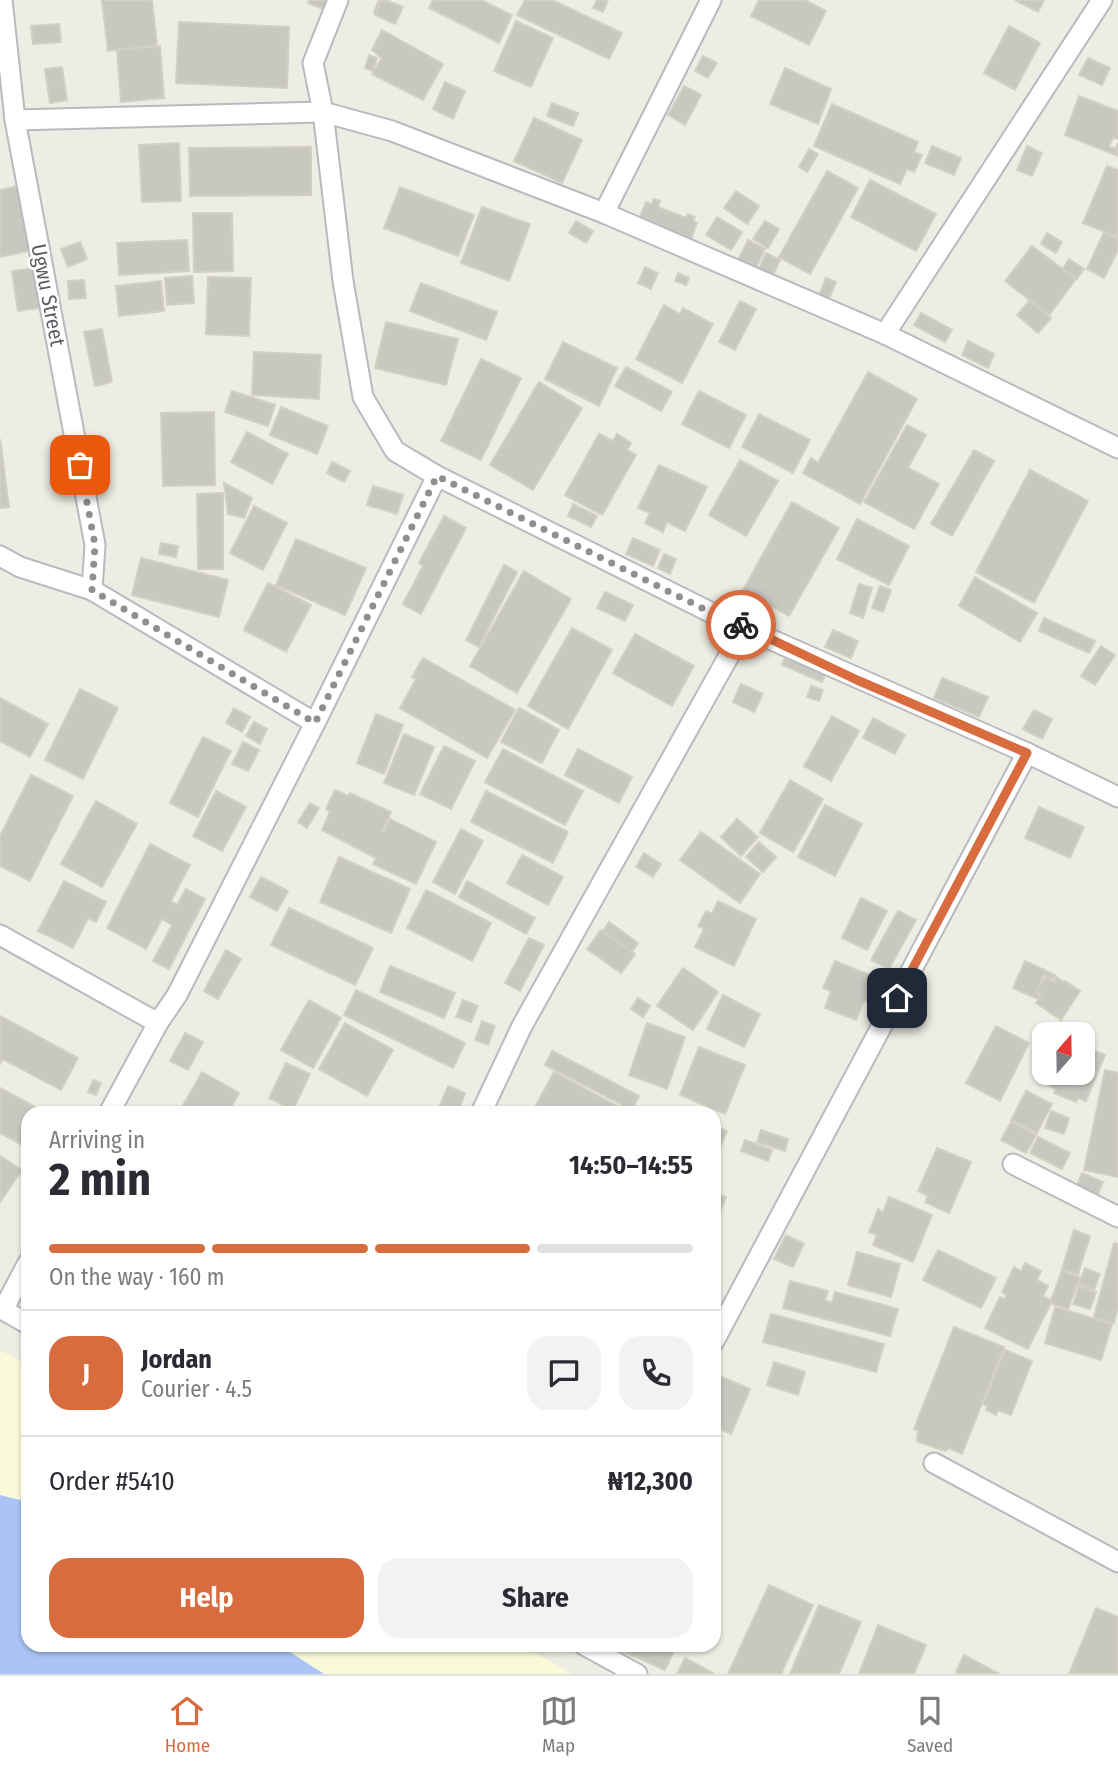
<!DOCTYPE html>
<meta charset="utf-8">
<style>
body{margin:0;font-family:"Fira Sans Condensed",sans-serif;background:#f2f2f3;color:#2b2b33;height:100vh;display:flex;flex-direction:column;font-size:26px;white-space:nowrap}
*{box-sizing:border-box;margin:0}
p{font-size:23px;color:#7c7c81}
.icon{flex:none;width:38px;height:38px;fill:none;stroke:currentColor;stroke-width:2;stroke-linecap:round;stroke-linejoin:round}
.map{position:relative;flex:1;overflow:hidden}
.drawer{position:absolute;left:21px;top:1106px;width:700px;height:546px;display:flex;flex-direction:column;background:#fff;border-radius:21px;box-shadow:0 2px 5px #0004}
.drawer>*{flex:none}
.needle{width:46px;rotate:20deg}
.controls{position:absolute;left:1032px;top:1022px;display:grid;gap:14px}
.controls a{display:grid;place-items:center;width:63px;height:63px;border-radius:14px;background:#fff;box-shadow:0 2px 5px #0004;font-size:35px}
.pin{position:absolute;display:grid;place-items:center;width:60px;height:60px;color:#fff;margin:-30px;border-radius:14px;box-shadow:0 4px 10px #0006}
.courier{position:absolute;display:grid;place-items:center;width:70px;height:70px;margin:-35px;border:5px solid #d86c3e;border-radius:50%;background:#fff;color:#222;box-shadow:0 2px 9px #0007}
.headline em{font-style:normal;font-weight:700}
.headline div{display:flex;flex-direction:column-reverse}
.headline{display:flex;align-items:center;justify-content:space-between;height:119px;padding:0 28px}
h1{font-size:46px;font-weight:700;line-height:52px}
.bar{display:grid;grid-template-columns:repeat(4,1fr);gap:10px 7px;align-content:center;height:84px;padding:0 28px}
.bar i{height:9px;border-radius:5px;background:#e1e1e2}
.bar .current{background:#d86c3e}
.bar p{grid-column:span 4}
.line{display:flex;align-items:center;gap:18px;padding:0 28px;border-top:2px solid #e1e1e2}
.line div{flex:1}
.round{display:grid;place-items:center;flex:none;width:74px;height:74px;border-radius:21px;background:#f2f2f3}
.cta{display:flex;gap:14px;margin-top:auto;padding:14px 28px}
.cta a{flex:1;height:80px;border-radius:21px;background:#d86c3e;color:#fff;font-size:28px;font-weight:700;line-height:80px;text-align:center}
.cta a+a{background:#f2f2f3;color:#2b2b33}
.tabs{display:flex;justify-content:space-around;align-items:center;height:98px;border-top:2px solid #e1e1e2;background:#fff;font-size:19px;color:#7c7c81}
.tabs a{display:grid;justify-items:center;gap:4px}
.tabs .current{color:#d86c3e}
.map>svg:first-child{display:block}
</style>
<div class="map">
<svg width="1118" height="1674" viewBox="0 0 1118 1674">
<rect width="100%" height="100%" fill="#edede4"/>
<polygon fill="#fafadb" points="0,1350 28,1365 28,1645 521,1645 572,1674 0,1674"/>
<polygon fill="#aac4f6" points="0,1495 28,1502 28,1645 279,1645 324,1674 0,1674"/>
<g fill="#c8c7c0" stroke="#d1d0c3" stroke-width="2">
<polygon points="102,0 152,0 157,45 108,51"/>
<polygon points="309,0 330,0 326,10 308,3"/>
<polygon points="379,0 386,0 402,7 396,21 374,12"/>
<polygon points="381,0 403,7 395,24 375,15"/>
<polygon points="433,0 481,0 512,15 499,43 429,8"/>
<polygon points="525,0 552,0 622,33 609,59 517,15"/>
<polygon points="597,0 608,0 603,12 593,8"/>
<polygon points="759,0 805,0 826,11 809,45 751,16"/>
<polygon points="1015,0 1044,0 1038,12"/>
<polygon points="516,21 553,38 531,87 494,71"/>
<polygon points="179,22 289,27 287,88 176,83"/>
<polygon points="59,24 61,42 33,44 31,26"/>
<polygon points="1009,26 1040,43 1015,90 984,73"/>
<polygon points="382,30 443,64 423,100 372,74 382,58 372,50"/>
<polygon points="160,46 164,98 121,102 117,50"/>
<polygon points="369,55 377,58 373,71 365,68"/>
<polygon points="703,56 717,63 708,78 695,71"/>
<polygon points="1088,58 1110,68 1102,85 1079,75"/>
<polygon points="62,67 67,100 50,103 45,69"/>
<polygon points="785,68 831,89 818,124 770,104"/>
<polygon points="445,82 465,91 453,119 433,109"/>
<polygon points="684,86 701,95 685,125 668,115"/>
<polygon points="1079,96 1118,111 1118,139 1113,137 1109,147 1116,149 1118,143 1118,156 1065,135"/>
<polygon points="552,103 578,113 573,126 547,116"/>
<polygon points="832,104 918,142 914,152 922,155 914,172 907,169 900,184 814,146"/>
<polygon points="534,118 582,140 562,183 514,161"/>
<polygon points="179,143 181,201 142,202 139,145"/>
<polygon points="932,146 961,158 954,175 925,163"/>
<polygon points="1027,146 1042,153 1032,176 1017,170"/>
<polygon points="311,147 311,195 190,196 189,148"/>
<polygon points="809,149 818,154 807,172 799,167"/>
<polygon points="1107,166 1118,170 1118,237 1083,223"/>
<polygon points="827,171 858,188 810,274 779,257"/>
<polygon points="870,180 936,214 916,251 851,217"/>
<polygon points="22,185 37,249 0,257 0,190"/>
<polygon points="400,187 474,215 458,256 384,228"/>
<polygon points="736,191 759,206 747,224 724,208"/>
<polygon points="654,199 660,201 658,207 686,218 688,214 695,217 693,221 697,223 691,239 640,217 646,202 652,204"/>
<polygon points="482,207 530,224 509,281 461,263"/>
<polygon points="193,213 232,213 233,271 194,272"/>
<polygon points="717,217 742,232 731,250 706,235"/>
<polygon points="576,221 593,231 586,243 569,233"/>
<polygon points="765,221 779,229 768,248 753,239"/>
<polygon points="1104,232 1118,239 1118,250 1104,278 1087,269"/>
<polygon points="1047,233 1062,242 1056,253 1041,244"/>
<polygon points="187,240 189,271 119,275 117,243"/>
<polygon points="748,240 765,249 756,268 738,260"/>
<polygon points="80,242 87,259 68,267 61,249"/>
<polygon points="1032,246 1076,279 1049,315 1005,281"/>
<polygon points="766,253 780,260 770,282 756,276"/>
<polygon points="1069,259 1084,269 1077,279 1063,269"/>
<polygon points="645,267 658,273 651,289 638,283"/>
<polygon points="34,268 40,308 18,311 12,271"/>
<polygon points="678,273 689,278 686,285 675,281"/>
<polygon points="192,276 194,303 167,305 165,278"/>
<polygon points="208,277 251,278 249,336 206,334"/>
<polygon points="826,278 836,282 826,306 816,302"/>
<polygon points="84,280 86,298 69,299 68,281"/>
<polygon points="161,281 164,311 119,316 116,286"/>
<polygon points="421,283 497,312 486,340 410,311"/>
<polygon points="1030,300 1051,318 1038,333 1017,315"/>
<polygon points="740,301 756,309 735,350 719,342"/>
<polygon points="664,305 680,314 683,308 713,324 682,383 636,359"/>
<polygon points="921,313 952,330 945,342 914,325"/>
<polygon points="386,322 458,339 446,385 375,368"/>
<polygon points="102,329 112,382 95,386 84,332"/>
<polygon points="968,341 994,354 988,368 962,355"/>
<polygon points="563,342 617,368 599,406 545,379"/>
<polygon points="254,352 321,355 319,399 252,395"/>
<polygon points="481,359 521,378 481,460 441,441"/>
<polygon points="626,367 672,392 661,411 615,386"/>
<polygon points="868,372 917,399 860,504 803,473 811,458 818,463"/>
<polygon points="539,382 582,408 533,490 490,465"/>
<polygon points="232,391 275,405 268,426 225,412"/>
<polygon points="699,391 746,415 729,448 682,424"/>
<polygon points="281,407 328,426 317,454 270,435"/>
<polygon points="214,412 215,485 163,486 161,413"/>
<polygon points="759,414 810,440 793,473 742,447"/>
<polygon points="907,425 926,435 908,468 939,484 914,529 864,502"/>
<polygon points="247,432 288,454 272,484 231,462"/>
<polygon points="599,434 613,441 617,434 631,443 627,450 636,455 602,515 565,495"/>
<polygon points="0,439 9,507 0,508"/>
<polygon points="974,450 994,461 952,536 931,524"/>
<polygon points="740,460 778,481 746,536 709,515"/>
<polygon points="332,462 350,471 344,482 327,473"/>
<polygon points="659,465 707,487 685,531 667,522 663,532 645,523 650,513 638,508"/>
<polygon points="1030,470 1088,501 1034,603 976,572"/>
<polygon points="224,483 252,498 244,518 228,514"/>
<polygon points="373,486 403,495 397,514 367,505"/>
<polygon points="223,493 223,569 198,569 197,494"/>
<polygon points="792,502 839,528 789,616 743,590"/>
<polygon points="573,504 597,516 591,527 568,516"/>
<polygon points="254,506 287,523 263,570 230,553"/>
<polygon points="444,516 466,528 421,614 403,604 423,566 419,563"/>
<polygon points="857,519 909,546 889,585 837,559"/>
<polygon points="633,538 660,550 653,566 626,554"/>
<polygon points="296,539 366,568 345,615 276,585"/>
<polygon points="161,543 178,546 176,557 159,554"/>
<polygon points="664,554 676,559 670,574 658,568"/>
<polygon points="141,558 228,580 219,617 132,595"/>
<polygon points="504,565 517,572 479,647 466,640"/>
<polygon points="524,571 571,599 517,693 470,666"/>
<polygon points="975,577 1037,613 1020,642 959,606"/>
<polygon points="268,583 311,605 286,652 244,630"/>
<polygon points="859,584 872,588 863,618 850,613"/>
<polygon points="880,586 891,590 883,612 872,608"/>
<polygon points="605,592 633,605 625,621 597,608"/>
<polygon points="1044,618 1095,641 1089,653 1039,631"/>
<polygon points="572,628 612,650 568,729 528,706"/>
<polygon points="833,630 858,641 851,658 825,647"/>
<polygon points="635,634 694,666 672,706 613,673"/>
<polygon points="1101,646 1115,655 1095,685 1081,676"/>
<polygon points="786,655 826,672 822,682 782,665"/>
<polygon points="423,658 515,710 487,758 400,708 416,679 412,677"/>
<polygon points="942,678 988,697 979,717 934,698"/>
<polygon points="741,684 763,694 754,712 733,702"/>
<polygon points="811,686 823,690 819,701 807,697"/>
<polygon points="80,689 118,708 83,779 45,760"/>
<polygon points="0,698 48,724 30,757 0,741"/>
<polygon points="234,708 250,717 242,732 226,723"/>
<polygon points="519,708 559,730 542,763 501,742"/>
<polygon points="1034,710 1052,719 1042,739 1023,729"/>
<polygon points="376,714 403,725 384,774 357,763"/>
<polygon points="832,716 859,731 831,781 804,766"/>
<polygon points="873,718 905,735 895,754 863,738"/>
<polygon points="254,722 267,729 260,744 246,736"/>
<polygon points="404,734 434,747 414,795 384,783"/>
<polygon points="203,737 231,751 198,817 170,803"/>
<polygon points="243,742 259,750 248,771 232,764"/>
<polygon points="444,746 475,761 451,809 420,794"/>
<polygon points="503,749 583,791 565,825 485,782"/>
<polygon points="578,749 632,777 619,803 565,775"/>
<polygon points="31,775 73,796 30,881 0,866 0,836"/>
<polygon points="790,780 823,799 793,852 760,833"/>
<polygon points="335,790 348,796 350,793 391,812 382,831 384,832 390,819 436,842 416,884 373,864 376,858 322,830 330,812 326,809"/>
<polygon points="216,791 246,807 222,851 193,836"/>
<polygon points="486,791 568,832 553,863 471,822"/>
<polygon points="96,801 137,824 102,887 61,864"/>
<polygon points="310,803 319,808 307,828 298,822"/>
<polygon points="825,805 862,824 835,876 798,857"/>
<polygon points="1039,807 1084,827 1070,858 1025,838"/>
<polygon points="737,819 758,837 741,856 721,837"/>
<polygon points="461,829 483,841 455,894 433,882"/>
<polygon points="701,832 760,874 740,903 680,860"/>
<polygon points="759,842 776,857 763,872 746,857"/>
<polygon points="150,844 190,865 171,901 177,905 186,889 205,899 169,969 153,961 172,925 162,919 146,949 107,928"/>
<polygon points="644,853 661,864 653,877 636,867"/>
<polygon points="522,855 563,877 548,905 507,883"/>
<polygon points="339,857 410,889 391,933 320,902"/>
<polygon points="261,877 288,891 277,911 250,897"/>
<polygon points="64,881 106,902 96,922 88,918 73,948 38,931"/>
<polygon points="467,881 535,918 526,934 459,897"/>
<polygon points="426,890 491,923 472,961 407,928"/>
<polygon points="861,898 887,911 867,950 842,938"/>
<polygon points="718,901 756,919 734,966 695,947 704,929 698,926 706,911 712,914"/>
<polygon points="289,908 373,948 355,985 271,945"/>
<polygon points="898,911 916,920 889,969 871,960"/>
<polygon points="609,922 638,943 632,952 603,931"/>
<polygon points="601,930 635,954 621,973 587,949"/>
<polygon points="529,938 544,945 520,991 505,983"/>
<polygon points="226,950 241,959 218,999 204,991"/>
<polygon points="835,961 880,979 870,1003 864,1000 856,1020 825,1008 831,991 823,988"/>
<polygon points="1025,961 1055,975 1053,979 1044,975 1036,993 1039,995 1038,999 1013,988"/>
<polygon points="390,966 455,993 444,1018 380,992"/>
<polygon points="683,968 718,992 693,1030 657,1006"/>
<polygon points="1046,977 1054,982 1056,977 1064,982 1065,981 1080,991 1061,1020 1036,1003 1041,995 1036,992"/>
<polygon points="356,990 465,1043 453,1068 344,1015"/>
<polygon points="723,995 760,1014 744,1047 707,1029"/>
<polygon points="638,998 650,1006 643,1017 631,1009"/>
<polygon points="309,1000 341,1018 313,1068 281,1050"/>
<polygon points="463,1000 478,1006 471,1022 456,1017"/>
<polygon points="0,1016 78,1058 61,1090 3,1059 0,1064"/>
<polygon points="482,1021 495,1026 488,1045 475,1040"/>
<polygon points="345,1023 393,1050 367,1096 319,1069"/>
<polygon points="647,1023 685,1037 667,1089 629,1075"/>
<polygon points="996,1026 1029,1043 1000,1101 966,1083"/>
<polygon points="185,1033 203,1042 188,1070 170,1061"/>
<polygon points="1083,1046 1105,1055 1086,1101 1078,1098 1076,1102 1054,1093 1056,1089 1034,1077 1045,1051 1045,1073 1083,1073"/>
<polygon points="699,1047 745,1065 725,1114 680,1095"/>
<polygon points="552,1051 639,1096 632,1110 545,1065"/>
<polygon points="286,1063 310,1074 293,1110 269,1098"/>
<polygon points="1105,1070 1118,1073 1118,1177 1084,1170"/>
<polygon points="202,1072 239,1093 228,1113 189,1113 181,1109"/>
<polygon points="554,1072 630,1113 536,1113 533,1111"/>
<polygon points="93,1080 101,1083 96,1095 88,1092"/>
<polygon points="448,1086 465,1093 458,1112 440,1105"/>
<polygon points="0,1088 46,1113 28,1113 28,1148 0,1133"/>
<polygon points="1026,1091 1052,1104 1037,1133 1011,1120"/>
<polygon points="1051,1111 1069,1118 1064,1134 1045,1128"/>
<polygon points="1011,1122 1036,1135 1026,1153 1001,1140"/>
<polygon points="714,1126 727,1131 717,1156 714,1155"/>
<polygon points="761,1130 788,1139 785,1151 757,1142"/>
<polygon points="1038,1137 1070,1153 1062,1169 1030,1153"/>
<polygon points="745,1140 772,1150 768,1161 741,1151"/>
<polygon points="937,1148 971,1162 949,1213 925,1202 928,1196 918,1191"/>
<polygon points="0,1156 22,1170 0,1202"/>
<polygon points="1082,1173 1103,1182 1096,1199 1075,1191"/>
<polygon points="714,1193 726,1197 714,1229"/>
<polygon points="889,1197 932,1215 913,1262 873,1245 877,1235 869,1232 878,1209 883,1212"/>
<polygon points="1074,1230 1090,1236 1078,1274 1062,1269"/>
<polygon points="786,1235 804,1244 793,1267 774,1259"/>
<polygon points="1114,1243 1118,1244 1118,1306 1114,1323 1094,1317"/>
<polygon points="938,1250 996,1278 981,1308 923,1280"/>
<polygon points="857,1252 900,1264 891,1297 848,1285"/>
<polygon points="1025,1263 1041,1271 1037,1280 1048,1286 1043,1296 1052,1301 1028,1349 985,1328 1000,1297 1005,1299 1007,1295 1002,1292 1014,1267 1021,1271"/>
<polygon points="1085,1268 1100,1274 1094,1290 1079,1284"/>
<polygon points="1062,1271 1080,1277 1068,1309 1050,1303"/>
<polygon points="790,1281 828,1291 825,1300 832,1303 835,1292 898,1309 890,1336 783,1308"/>
<polygon points="1079,1286 1096,1292 1090,1309 1073,1304"/>
<polygon points="1055,1307 1112,1324 1101,1360 1045,1343"/>
<polygon points="771,1314 884,1344 876,1372 763,1342"/>
<polygon points="954,1327 1004,1347 962,1454 948,1448 946,1451 936,1448 917,1441 918,1430 914,1429"/>
<polygon points="1005,1350 1032,1361 1011,1415 998,1410 996,1415 986,1410 987,1406 983,1404"/>
<polygon points="774,1362 805,1372 798,1395 767,1385"/>
<polygon points="715,1374 750,1389 731,1434 714,1426"/>
<polygon points="769,1585 813,1605 781,1674 728,1674"/>
<polygon points="819,1605 861,1622 839,1674 790,1674"/>
<polygon points="1096,1608 1118,1617 1118,1674 1069,1674"/>
<polygon points="878,1625 926,1645 914,1674 859,1674"/>
<polygon points="608,1645 661,1645 674,1651 665,1670"/>
<polygon points="964,1655 999,1674 960,1674 956,1672"/>
<polygon points="685,1658 713,1673 713,1674 677,1674"/>
</g>
<g fill="none" stroke-linecap="round" stroke-linejoin="round">
<defs>
<g id="minor">
<polyline points="2,0 15,120 95,545 92,590"/>
<polyline points="338,0 313,63 323,112 343,281 363,397 395,451 437,476 718,616 1027,753 1118,797"/>
<polyline points="15,120 323,112 392,131 604,213 885,334 1118,448"/>
<polyline points="604,213 711,0"/>
<polyline points="885,334 1102,0"/>
<polyline points="0,556 20,567 92,590 315,723"/>
<polyline points="0,935 158,1023"/>
<polyline points="109,1113 158,1023 177,995 315,723 437,476"/>
<polyline points="481,1113 522,1026 745,627"/>
<polyline points="1013,1164 1118,1217"/>
<polyline points="0,1308 28,1324"/>
<polyline points="3,1310 28,1263"/>
<polyline points="714,1341 1027,753"/>
<polyline points="934,1463 1118,1562"/>
<polyline points="584,1645 637,1674"/>
</g>
</defs>
<use href="#minor" stroke="#b9babf" stroke-width="23"/>
<use href="#minor" stroke="#fff" stroke-width="19"/>
</g>
<g fill="none" stroke-linecap="round" stroke-linejoin="round">
<polyline stroke="#8f8f90" stroke-width="7" stroke-dasharray="0 12.6" points="80,465 95,545 92,590 315,723 437,476 718,616 741,625"/>
<polyline stroke="#d86c3e" stroke-width="9" points="741,625 857,680 1027,753 897,998"/>
</g>
<g text-anchor="middle" stroke-width="5" stroke-linejoin="round" paint-order="stroke">
<g font-size="21" fill="#5c5d63" stroke="#fff">
<text transform="translate(48 295) rotate(79)" y="7">Ugwu Street</text>
</g>
</g>
</svg>
<div class="controls">
<a><svg class="needle" viewBox="-14 -14 28 28"><path d="M0-13l5 13h-10z" fill="#e53935"/><path d="M0 13l5-13h-10z" fill="#7c7c81"/></svg></a>
</div>
<div class="pin" style="left:80px;top:465px;background:#ea580c"><svg class="icon" aria-label="bag" viewBox="0 0 24 24"><path d="M5 8h14l-1 12H6zM9 8a3 3 0 0 1 6 0"/></svg></div>
<div class="pin" style="left:897px;top:998px;background:#1f2937"><svg class="icon" aria-label="home" viewBox="0 0 24 24"><path d="M3 11l9-7 9 7M6 9v11h12V9"/></svg></div>
<div class="courier" style="left:741px;top:625px"><svg class="icon" aria-label="bike" viewBox="0 0 24 24"><circle cx="6" cy="16" r="4"/><circle cx="18" cy="16" r="4"/><path d="M6 16l4-8h5l3 8M10 8l3 8H6M13 5h3"/></svg></div>
<section class="drawer">
<div class="headline"><div><h1>2 min</h1><p>Arriving in</p></div><em>14:50–14:55</em></div>
<div class="bar"><i class="current"></i><i class="current"></i><i class="current"></i><i></i><p>On the way · 160 m</p></div>
<div class="line" style="height:126px"><b class="round" style="background:#d86c3e;color:#fff">J</b><div><b>Jordan</b><p>Courier · 4.5</p></div><a class="round"><svg class="icon" aria-label="chat" viewBox="0 0 24 24"><path d="M4 5h16v11H9l-5 4z"/></svg></a><a class="round"><svg class="icon" aria-label="phone" viewBox="0 0 24 24"><path d="M5 4h4l2 5-3 2q2 4 5 5l2-3 5 2v4C11 20 4 13 5 4z"/></svg></a></div>
<div class="line" style="height:91px"><div>Order #5410</div><b>₦12,300</b></div>
<div class="cta"><a>Help</a><a>Share</a></div>
</section>
</div>
<nav class="tabs">
<a class="current"><svg class="icon" aria-label="home" viewBox="0 0 24 24"><path d="M3 11l9-7 9 7M6 9v11h12V9"/></svg>Home</a>
<a><svg class="icon" aria-label="map" viewBox="0 0 24 24"><path d="M3 6l6-2 6 2 6-2v14l-6 2-6-2-6 2zM9 4v14M15 6v14"/></svg>Map</a>
<a><svg class="icon" aria-label="saved" viewBox="0 0 24 24"><path d="M7 4h10v16l-5-4-5 4z"/></svg>Saved</a>
</nav>
